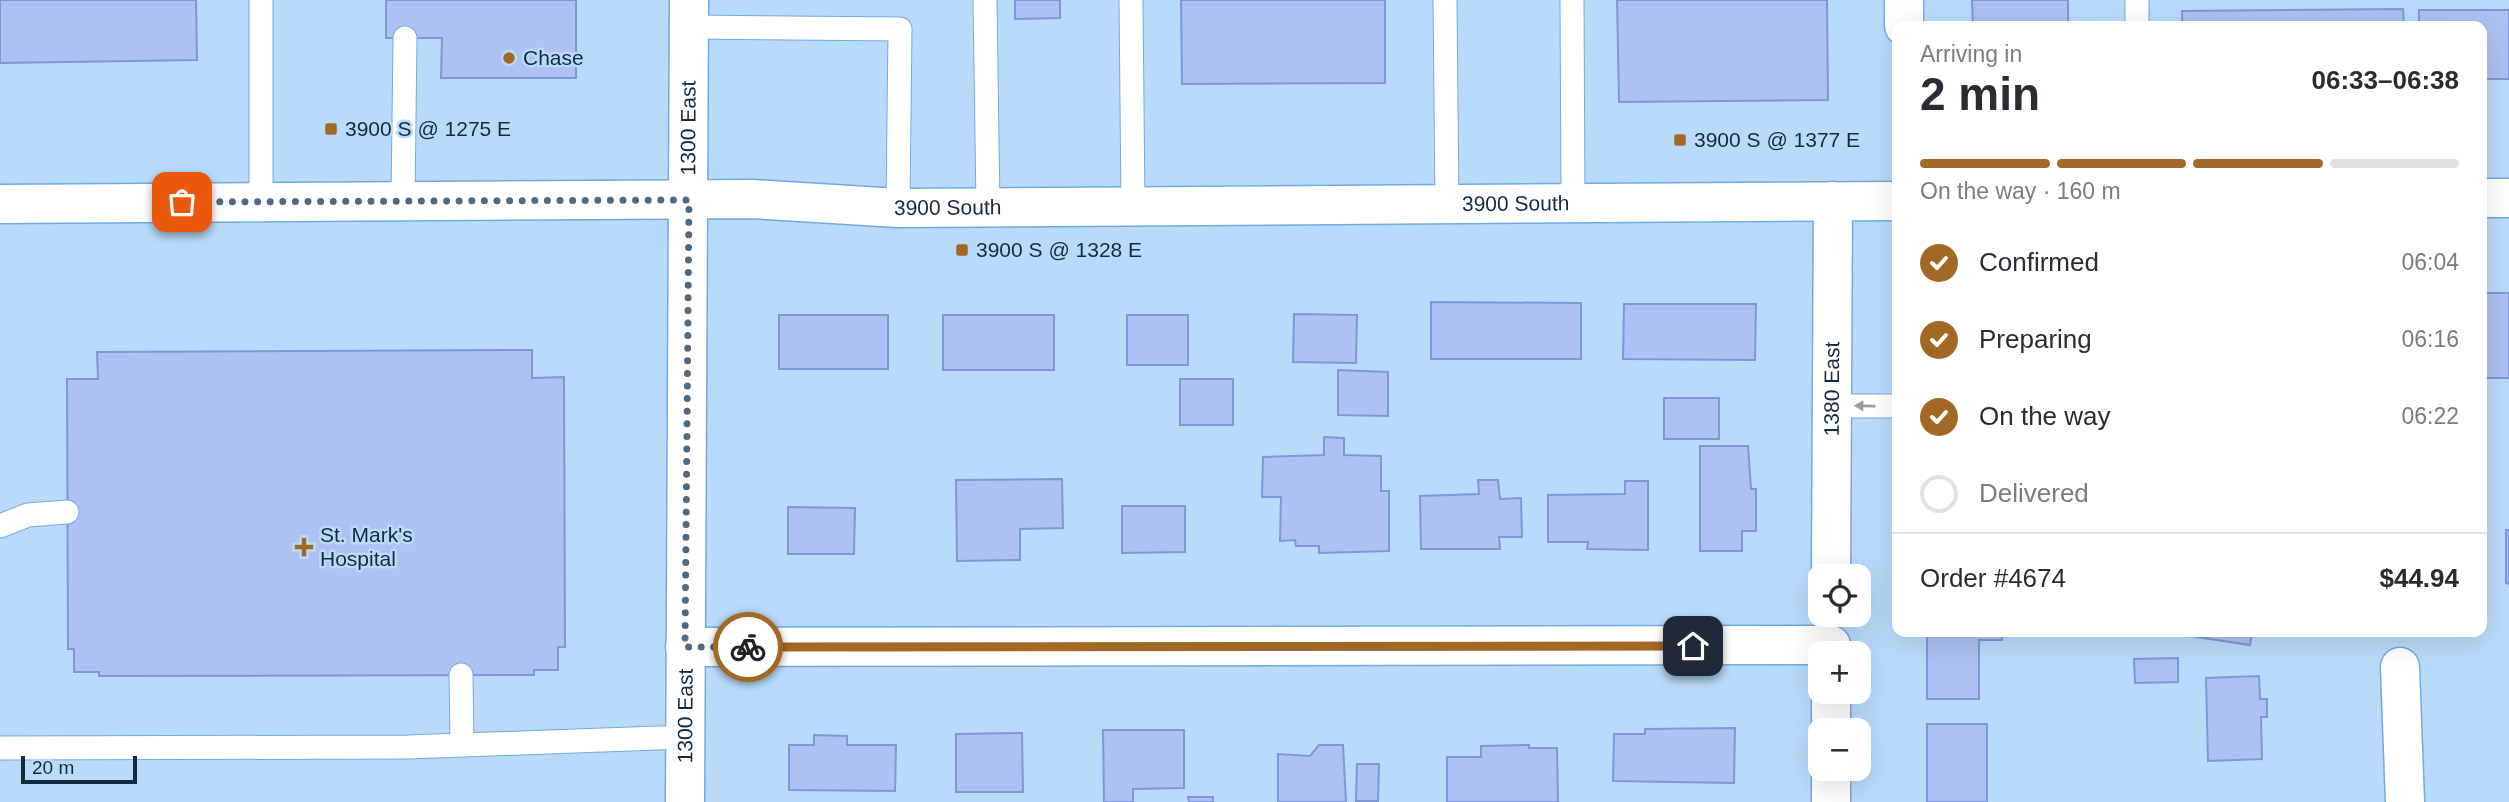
<!DOCTYPE html>
<meta charset="utf-8">
<style>
body{margin:0;font-family:Helvetica,sans-serif;background:#f2f2f3;color:#2b2b33;height:100vh;display:flex;flex-direction:column;font-size:26px;white-space:nowrap}
*{box-sizing:border-box;margin:0}
p{font-size:23px;color:#7c7c81}
.icon{flex:none;width:38px;height:38px;fill:none;stroke:currentColor;stroke-width:2;stroke-linecap:round;stroke-linejoin:round}
.map{position:relative;flex:1;overflow:hidden}
.sheet{position:absolute;left:1892px;top:21px;width:595px;height:616px;display:flex;flex-direction:column;background:#fff;border-radius:14px;box-shadow:0 7px 28px #0002}
.sheet>*{flex:none}
.tools{position:absolute;left:1808px;top:564px;display:grid;gap:14px}
.tools a{display:grid;place-items:center;width:63px;height:63px;border-radius:14px;background:#fff;box-shadow:0 7px 28px #0002;font-size:35px}
.scale{position:absolute;left:21px;bottom:18px;width:116px;box-sizing:border-box;padding-left:7px;border:4px solid #142b3f;border-top:0;font-size:19px;line-height:24px;white-space:nowrap;color:#142b3f;-webkit-text-stroke:5px #b9dbfb;paint-order:stroke}
.pin{position:absolute;display:grid;place-items:center;width:60px;height:60px;color:#fff;margin:-30px;border-radius:14px;box-shadow:0 4px 10px #0006}
.courier{position:absolute;display:grid;place-items:center;width:70px;height:70px;margin:-35px;border:5px solid #a26926;border-radius:50%;background:#fff;color:#222;box-shadow:0 2px 9px #0007}
.head em{font-style:normal;font-weight:700}
.head div{display:flex;flex-direction:column-reverse}
.head{display:flex;align-items:center;justify-content:space-between;height:119px;padding:0 28px}
h1{font-size:46px;font-weight:700;line-height:52px}
.bar{display:grid;grid-template-columns:repeat(4,1fr);gap:10px 7px;align-content:center;height:84px;padding:0 28px}
.bar i{height:9px;border-radius:5px;background:#e1e1e2}
.bar .on{background:#a26926}
.bar p{grid-column:span 4}
.line{display:flex;align-items:center;gap:18px;padding:0 28px;border-top:2px solid #e1e1e2}
.line div{flex:1}
ol{padding:0 28px;list-style:none}
li{display:flex;align-items:center;gap:21px;height:77px}
li p{margin-inline-start:auto}
li .icon{padding:7px;border-radius:50%;background:#a26926;color:#fff;stroke-width:4}
li:last-child{color:#7c7c81}
li i{width:38px;height:38px;border:4px solid #e1e1e2;border-radius:50%}
.map>svg:first-child{display:block}
</style>
<div class="map">
<svg width="2509" height="802" viewBox="0 0 2509 802">
<rect width="100%" height="100%" fill="#b9dbfb"/>
<g fill="#adc2f2" stroke="#7f98d5" stroke-width="2">
<polygon points="0,0 196,0 197,60 0,63"/>
<polygon points="386,0 576,0 576,78 441,78 442,38 386,38"/>
<polygon points="1015,0 1060,0 1060,18 1015,19"/>
<polygon points="1181,0 1385,0 1385,83 1182,84"/>
<polygon points="1617,0 1827,0 1828,100 1619,102"/>
<polygon points="1972,0 2068,0 2068,24 1973,26"/>
<polygon points="2403,9 2404,26 2182,26 2182,11"/>
<polygon points="2419,10 2509,10 2509,79 2482,79 2482,26 2419,26"/>
<polygon points="2482,285 2482,293 2509,293 2509,378 2482,378"/>
<polygon points="1431,302 1581,303 1581,359 1431,359"/>
<polygon points="1624,304 1756,304 1755,360 1623,359"/>
<polygon points="1294,314 1357,315 1356,363 1293,362"/>
<rect x="779" y="315" width="109" height="54"/>
<rect x="943" y="315" width="111" height="55"/>
<rect x="1127" y="315" width="61" height="50"/>
<polygon points="532,350 532,378 564,377 565,647 558,647 558,670 534,670 534,675 99,676 99,672 74,672 74,649 68,649 67,379 98,379 97,352"/>
<polygon points="1338,370 1388,372 1388,416 1338,415"/>
<rect x="1180" y="379" width="53" height="46"/>
<rect x="1664" y="398" width="55" height="41"/>
<polygon points="1324,437 1344,438 1344,455 1381,456 1381,491 1389,491 1389,551 1319,553 1319,546 1296,546 1295,540 1280,541 1281,497 1262,497 1263,457 1324,455"/>
<polygon points="1700,446 1748,446 1751,489 1756,489 1756,531 1742,531 1742,551 1700,551"/>
<polygon points="1062,479 1063,528 1020,529 1020,560 957,561 956,480"/>
<polygon points="1478,480 1498,480 1500,499 1521,498 1522,537 1499,537 1500,549 1421,549 1420,496 1479,494"/>
<polygon points="1625,481 1648,481 1648,550 1587,549 1588,542 1548,542 1548,495 1625,494"/>
<polygon points="1122,506 1185,506 1185,552 1122,553"/>
<polygon points="788,507 855,508 854,554 788,554"/>
<polygon points="2506,530 2509,530 2509,584 2506,583"/>
<polygon points="1927,632 2002,632 2002,640 1979,640 1979,699 1927,699"/>
<polygon points="2191,632 2252,632 2250,645 2190,636"/>
<polygon points="2178,658 2178,682 2135,683 2134,659"/>
<polygon points="2259,676 2260,699 2267,699 2267,717 2261,717 2262,759 2208,761 2206,678"/>
<rect x="1927" y="724" width="60" height="78"/>
<polygon points="1735,728 1734,783 1613,781 1614,734 1645,734 1645,729"/>
<polygon points="1103,730 1184,730 1184,788 1133,789 1133,802 1104,802"/>
<polygon points="1022,733 1023,792 956,792 956,734"/>
<polygon points="814,735 847,736 847,745 896,745 895,791 789,790 789,745 814,745"/>
<polygon points="1319,745 1343,745 1346,802 1278,802 1278,754 1310,756"/>
<polygon points="1529,745 1529,748 1557,748 1558,802 1447,802 1447,757 1481,757 1481,746"/>
<polygon points="1357,764 1379,764 1378,801 1356,801"/>
<polygon points="1188,797 1213,797 1213,802 1189,802"/>
</g>
<g fill="none" stroke-linecap="round" stroke-linejoin="round">
<defs>
<g id="lane">
<polyline points="985,0 988,207"/>
<polyline points="1131,0 1133,207"/>
<polyline points="1445,0 1447,204"/>
<polyline points="1572,0 1573,203"/>
<polyline points="2137,0 2137,26"/>
<polyline points="689,27 900,29 898,208"/>
<polyline points="403,201 405,38"/>
<polyline points="261,202 261,0"/>
<polyline points="1832,406 1897,406"/>
<polyline points="0,526 28,515 67,512"/>
<polyline points="461,675 462,745"/>
<polyline points="0,748 408,747 685,737"/>
</g>
<g id="street">
<polyline points="1904,0 1904,26"/>
<path id="s1" d="M1831,576L1833,201"/>
<polyline points="685,647 1831,645"/>
<polyline points="2400,667 2405,802"/>
<polyline points="1831,691 1831,730"/>
<polyline points="1831,768 1831,802"/>
</g>
<g id="secondary">
<polyline points="2482,198 2509,198"/>
<path id="s2" d="M0,204L752,199L898,208L1897,201"/>
<path id="s3" d="M685,802L689,0"/>
</g>
</defs>
<use href="#lane" stroke="#72aadd" stroke-width="25"/>
<use href="#street" stroke="#72aadd" stroke-width="41"/>
<use href="#secondary" stroke="#72aadd" stroke-width="41"/>
<use href="#lane" stroke="#fff" stroke-width="23"/>
<use href="#street" stroke="#fff" stroke-width="38"/>
<use href="#secondary" stroke="#fff" stroke-width="38"/>
</g>
<defs><path id="oneway-solid" d="M-6-.8H1V-3.2L6.5 0L1 3.2V.8H-6Z" transform="scale(1.75)"/></defs>
<use fill="#95a0a9" href="#oneway-solid" transform="translate(1865 406) rotate(-179)"/>
<g fill="none" stroke-linecap="round" stroke-linejoin="round">
<polyline stroke="#4e6981" stroke-width="7" stroke-dasharray="0 12.6" points="182,202 689,200 685,647 748,647"/>
<polyline stroke="#a26926" stroke-width="9" points="748,647 1693,646"/>
</g>
<g fill="#a26926" stroke="#b9dbfb" stroke-width="2.5">
<circle cx="509" cy="58" r="7"/>
<rect x="324" y="122" width="14" height="14" rx="3.5"/>
<rect x="1673" y="133" width="14" height="14" rx="3.5"/>
<rect x="955" y="243" width="14" height="14" rx="3.5"/>
<path d="M300.5 536.5h7v7h7v7h-7v7h-7v-7h-7v-7h7z"/>
</g>
<g text-anchor="middle" stroke-width="5" stroke-linejoin="round" paint-order="stroke">
<g font-size="21" fill="#142b3f" stroke="#b9dbfb" text-anchor="start">
<text x="523" y="65">Chase</text>
<text x="345" y="136">3900 S @ 1275 E</text>
<text x="1694" y="147">3900 S @ 1377 E</text>
<text x="976" y="257">3900 S @ 1328 E</text>
<text x="320" y="542">St. Mark's<tspan x="320" dy="24">Hospital</tspan></text>
</g>
<g font-size="21" fill="#142b3f" stroke="#b9dbfb">
<text dy="7" stroke="none"><textPath href="#s3" startOffset="674">1300 East</textPath></text>
<text dy="7" stroke="none"><textPath href="#s2" startOffset="1516">3900 South</textPath></text>
<text dy="7" stroke="none"><textPath href="#s2" startOffset="948">3900 South</textPath></text>
<text dy="7" stroke="none"><textPath href="#s1" startOffset="187">1380 East</textPath></text>
<text dy="7" stroke="none"><textPath href="#s3" startOffset="86">1300 East</textPath></text>
</g>
</g>
</svg>
<div class="tools">
<a><svg class="icon" aria-label="locate" viewBox="0 0 24 24"><circle cx="12" cy="12" r="6"/><path d="M12 2v4M12 18v4M2 12h4M18 12h4"/></svg></a>
<a>+</a>
<a>−</a>
</div>
<div class="scale">20 m</div>
<div class="pin" style="left:182px;top:202px;background:#ea580c"><svg class="icon" aria-label="bag" viewBox="0 0 24 24"><path d="M5 8h14l-1 12H6zM9 8a3 3 0 0 1 6 0"/></svg></div>
<div class="pin" style="left:1693px;top:646px;background:#1f2937"><svg class="icon" aria-label="home" viewBox="0 0 24 24"><path d="M3 11l9-7 9 7M6 9v11h12V9"/></svg></div>
<div class="courier" style="left:748px;top:647px"><svg class="icon" aria-label="bike" viewBox="0 0 24 24"><circle cx="6" cy="16" r="4"/><circle cx="18" cy="16" r="4"/><path d="M6 16l4-8h5l3 8M10 8l3 8H6M13 5h3"/></svg></div>
<section class="sheet">
<div class="head"><div><h1>2 min</h1><p>Arriving in</p></div><em>06:33–06:38</em></div>
<div class="bar"><i class="on"></i><i class="on"></i><i class="on"></i><i></i><p>On the way · 160 m</p></div>
<ol>
<li><svg class="icon" aria-label="check" viewBox="0 0 24 24"><path d="M5 12l5 5 9-10"/></svg>Confirmed<p>06:04</p></li>
<li><svg class="icon" aria-label="check" viewBox="0 0 24 24"><path d="M5 12l5 5 9-10"/></svg>Preparing<p>06:16</p></li>
<li><svg class="icon" aria-label="check" viewBox="0 0 24 24"><path d="M5 12l5 5 9-10"/></svg>On the way<p>06:22</p></li>
<li><i></i>Delivered</li>
</ol>
<div class="line" style="height:91px"><div>Order #4674</div><b>$44.94</b></div>
</section>
</div>
